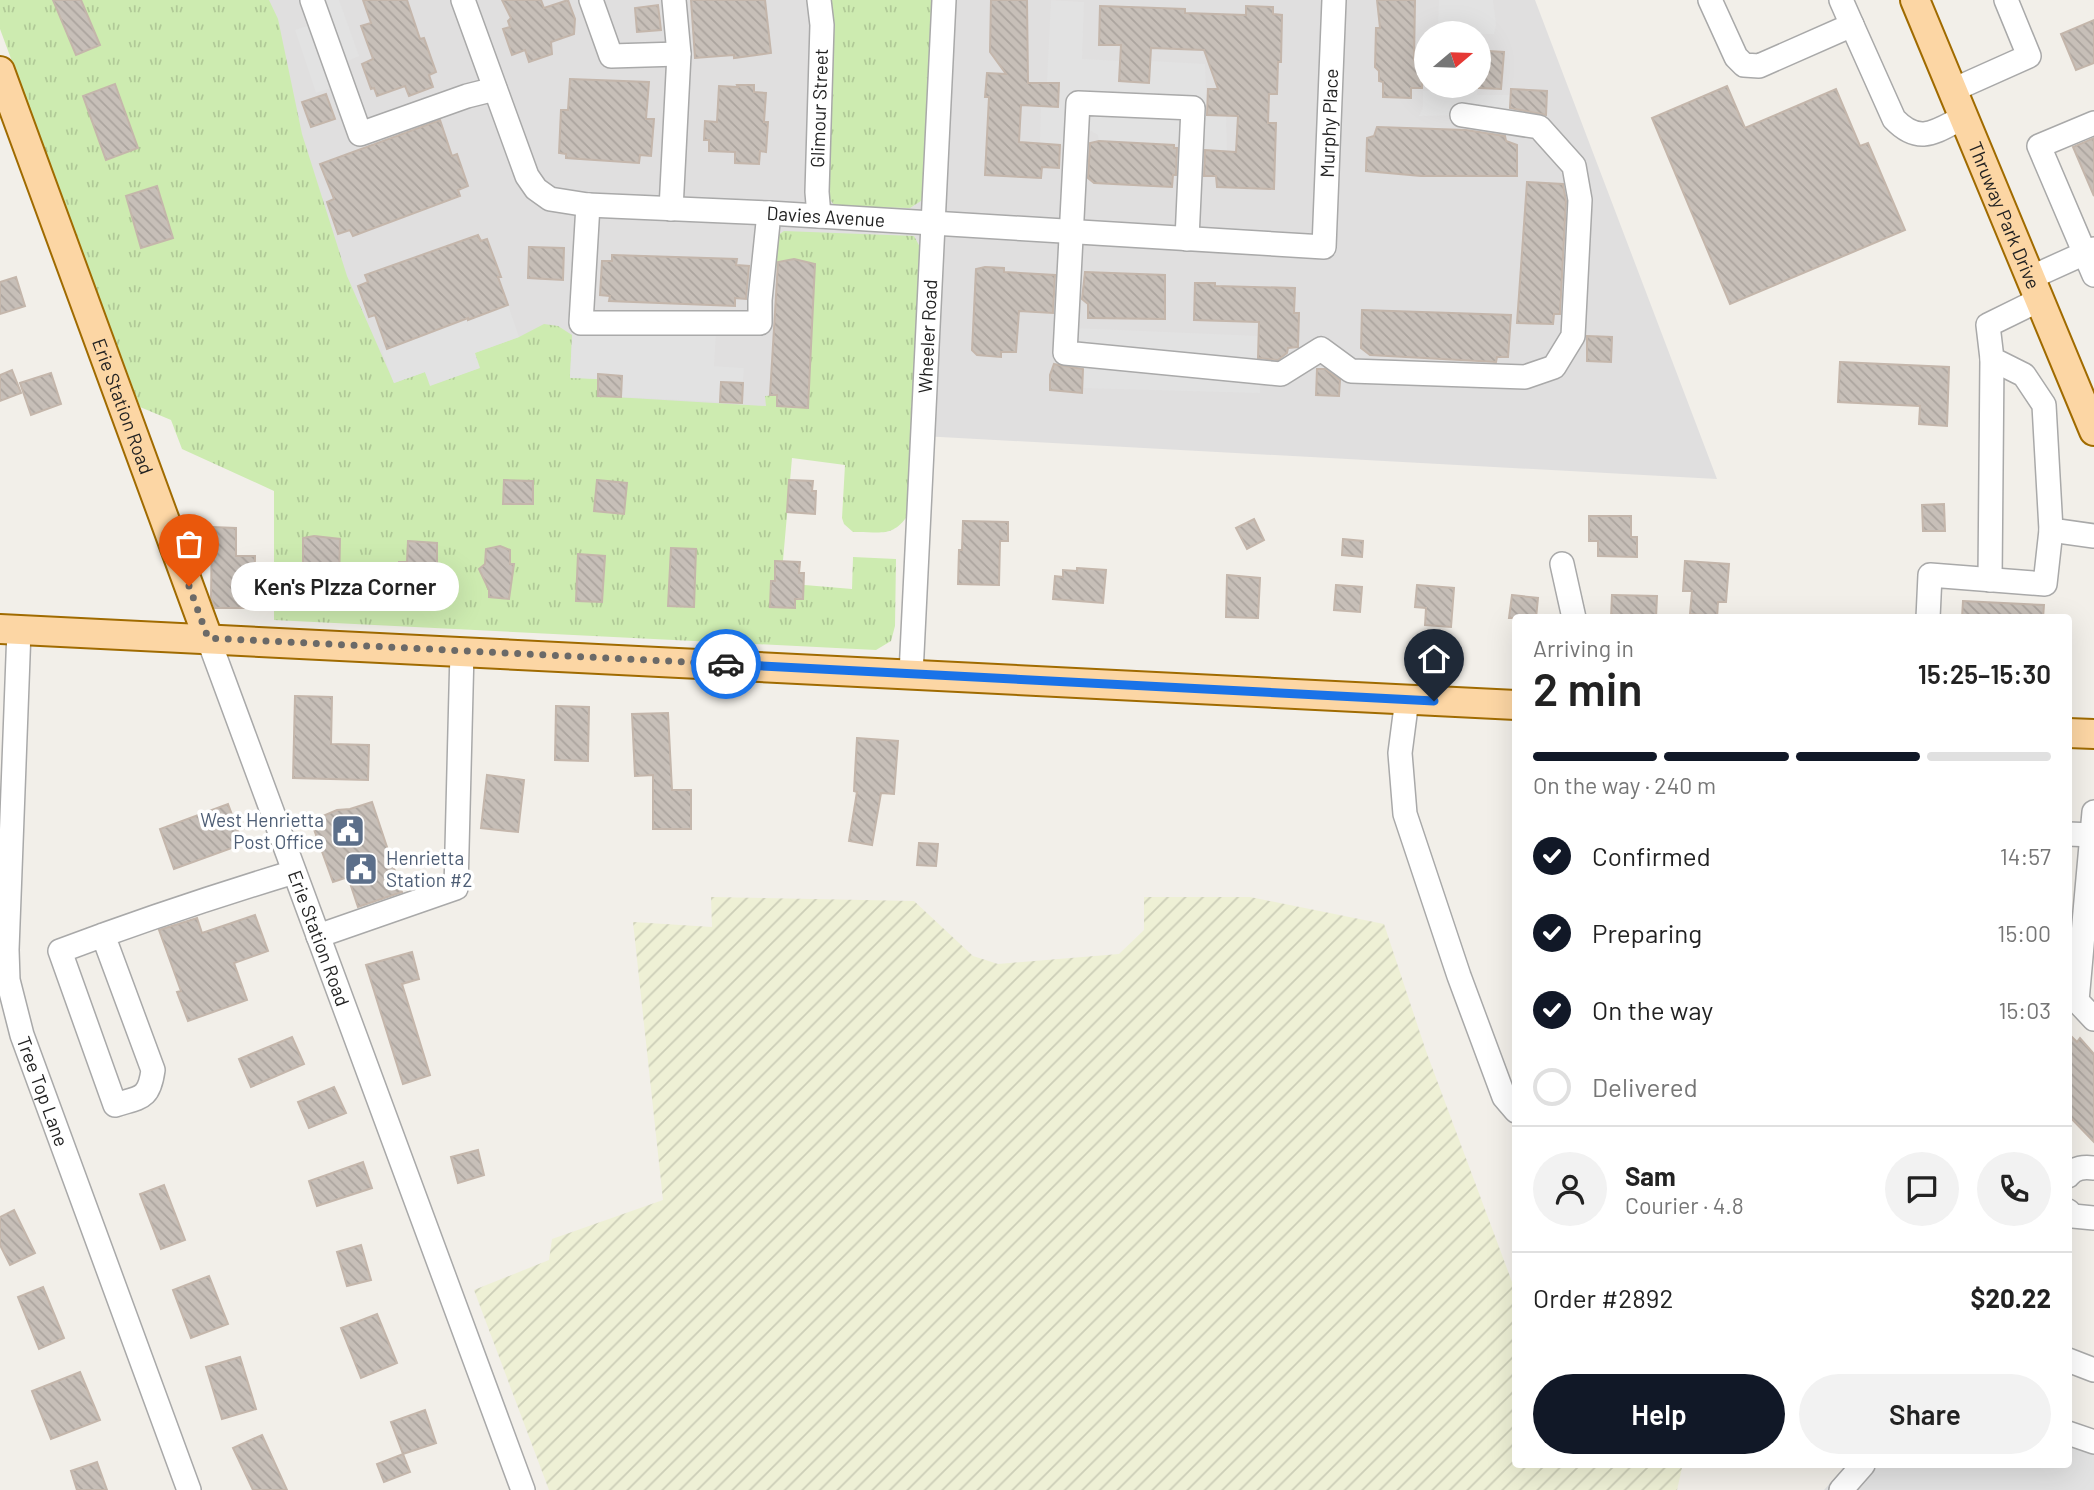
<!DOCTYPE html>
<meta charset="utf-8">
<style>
body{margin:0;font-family:Barlow,sans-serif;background:#f2f2f2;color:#222;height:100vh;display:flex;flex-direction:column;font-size:26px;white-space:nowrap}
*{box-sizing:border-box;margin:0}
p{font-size:23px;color:#767676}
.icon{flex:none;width:38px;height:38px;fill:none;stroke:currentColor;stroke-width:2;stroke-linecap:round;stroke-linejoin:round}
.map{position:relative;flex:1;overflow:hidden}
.drawer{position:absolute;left:1512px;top:614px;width:560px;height:854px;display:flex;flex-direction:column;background:#fff;border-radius:7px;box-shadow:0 7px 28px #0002}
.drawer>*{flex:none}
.needle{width:46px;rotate:71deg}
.buttons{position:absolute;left:1414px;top:21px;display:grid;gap:14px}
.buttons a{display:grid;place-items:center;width:77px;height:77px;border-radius:50%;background:#fff;box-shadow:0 7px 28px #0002;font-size:35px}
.pin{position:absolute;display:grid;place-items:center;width:60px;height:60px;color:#fff;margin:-72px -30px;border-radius:50% 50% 50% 0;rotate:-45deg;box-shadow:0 0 7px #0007}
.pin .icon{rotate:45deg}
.courier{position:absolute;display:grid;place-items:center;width:70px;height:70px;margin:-35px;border:5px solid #1a73e8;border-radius:50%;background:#fff;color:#222;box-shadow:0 2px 9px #0007}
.bubble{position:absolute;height:49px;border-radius:24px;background:#fff;box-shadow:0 7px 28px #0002;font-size:23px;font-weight:600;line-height:49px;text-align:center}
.headline em{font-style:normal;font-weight:600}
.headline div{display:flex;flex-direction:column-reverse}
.headline{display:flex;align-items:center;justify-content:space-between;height:119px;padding:0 21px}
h1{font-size:46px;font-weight:600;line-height:52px}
.bar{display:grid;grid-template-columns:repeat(4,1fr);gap:10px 7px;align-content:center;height:84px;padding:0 21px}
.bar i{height:9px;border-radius:5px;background:#e0e0e0}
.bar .current{background:#111827}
.bar p{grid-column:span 4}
.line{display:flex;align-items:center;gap:18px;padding:0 21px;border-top:2px solid #e0e0e0}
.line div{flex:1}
.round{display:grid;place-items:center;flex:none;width:74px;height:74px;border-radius:37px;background:#f2f2f2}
ol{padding:0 21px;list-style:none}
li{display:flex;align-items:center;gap:21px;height:77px}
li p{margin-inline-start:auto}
li .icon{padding:7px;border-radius:50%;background:#111827;color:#fff;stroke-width:4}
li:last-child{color:#767676}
li i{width:38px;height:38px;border:4px solid #e0e0e0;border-radius:50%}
.button{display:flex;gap:14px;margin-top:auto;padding:14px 21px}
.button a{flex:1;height:80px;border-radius:42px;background:#111827;color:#fff;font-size:28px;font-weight:600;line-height:80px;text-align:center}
.button a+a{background:#f2f2f2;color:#222}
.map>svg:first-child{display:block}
</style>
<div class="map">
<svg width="2094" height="1490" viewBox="0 0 2094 1490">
<defs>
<pattern id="farmland-furrows" width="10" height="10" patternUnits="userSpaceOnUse" patternTransform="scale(1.75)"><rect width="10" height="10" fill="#eef0d5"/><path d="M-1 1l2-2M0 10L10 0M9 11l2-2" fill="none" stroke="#ccceb7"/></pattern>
<pattern id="grass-tufts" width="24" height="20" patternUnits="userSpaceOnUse" patternTransform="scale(1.75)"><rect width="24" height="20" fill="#cdebb0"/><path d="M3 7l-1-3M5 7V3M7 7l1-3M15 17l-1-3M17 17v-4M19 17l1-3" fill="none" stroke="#b0c997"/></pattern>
<pattern id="building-back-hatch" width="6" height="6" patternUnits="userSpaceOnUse" patternTransform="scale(1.75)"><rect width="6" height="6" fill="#c7bfb8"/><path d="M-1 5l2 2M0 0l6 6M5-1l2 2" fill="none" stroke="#aba49e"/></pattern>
</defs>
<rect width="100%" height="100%" fill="#f2efe9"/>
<path fill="#e0dfdf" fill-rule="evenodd" d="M246,0H1535L1717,479L424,409L363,385ZM1426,33H1479V86H1426Z"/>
<polygon fill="url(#farmland-furrows)" points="711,897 914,901 973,956 998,964 1119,954 1144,930 1144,897 1250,897 1384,924 1426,1051 1515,1290 1516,1465 1677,1465 1682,1468 1677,1490 549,1490 474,1290 549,1260 552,1239 663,1200 633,922 712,927"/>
<g fill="url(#grass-tufts)">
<path d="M0,0H269L278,19L302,134L347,276L394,383L425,372L431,385L479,368L474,353L519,337L544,324L558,326L572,335L570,377L598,379V396L766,406L765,396L777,395V406L808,408L815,264L794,259L777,263L776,271L773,267L778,235L784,231L914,236L921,249L908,515C892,539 878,531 853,532L844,524L842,518L845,465L792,458L781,583L852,589L853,557L896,559L895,626L891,641L876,650L274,620V491L182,449L171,420L140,407L0,29Z"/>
<polygon points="830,0 933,0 924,199 910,208 835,206 824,192 833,10"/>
</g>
<g fill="#e2e2e2">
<polygon points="301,0 339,0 359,56 343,63 334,87 316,93 295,30 310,25"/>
<polygon points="1051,0 1084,2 1082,59 1120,61 1120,81 1149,83 1150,61 1205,64 1207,115 1226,116 1227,151 1202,150 1197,178 1178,177 1180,148 1180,144 1176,143 1174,145 1099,141 1098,135 1091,131 1085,133 1082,147 1040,144 1041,106 1058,106 1059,83 1047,82"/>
<polygon points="1439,0 1493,0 1496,25 1494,34 1480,34 1479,51 1479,33 1438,33"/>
<polygon points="1437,86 1477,86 1477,95 1511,95 1510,122 1462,115 1419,116 1423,107 1423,91 1437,91"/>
<polygon points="508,305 519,337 475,353 480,368 430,386 425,372 394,383 382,351"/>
<polygon points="573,324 716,331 714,366 744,368 743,383 721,382 720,402 621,397 621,376 599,375 598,379 570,378"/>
<polygon points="1072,328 1259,336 1260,393 1082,388 1083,365"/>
<polygon points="2069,1420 2094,1431 2094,1490 1824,1490 1846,1465 2068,1465"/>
</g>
<g fill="url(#building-back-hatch)" stroke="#c4b6ab" stroke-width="2">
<polygon points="53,0 81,0 100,45 76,55"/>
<polygon points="363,0 407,0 420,39 424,38 436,72 429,75 433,87 409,96 405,86 377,96 374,88 371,89 362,64 373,59 361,26 371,23"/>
<polygon points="502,0 541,0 544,8 568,0 575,19 574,34 551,42 552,54 529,62 525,50 512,55 503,29 510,27 508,21 511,18"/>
<polygon points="691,0 765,0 771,53 734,58 734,55 695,58"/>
<polygon points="991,0 1027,0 1028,83 1059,83 1058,107 1021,105 1019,142 1060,145 1059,168 1042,167 1041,178 985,175 989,97 985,97 987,73 1006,74 990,52"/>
<polygon points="1377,0 1415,0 1414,60 1423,61 1422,88 1411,88 1411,98 1383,97 1383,82 1379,81 1379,71 1375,67 1376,28 1380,28"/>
<polygon points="658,5 661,30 637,32 635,8"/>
<polygon points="1100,6 1185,9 1185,13 1246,15 1246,6 1273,7 1273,14 1282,15 1281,62 1278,62 1277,94 1269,94 1268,123 1276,123 1274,189 1217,187 1216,176 1204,176 1205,150 1236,152 1238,116 1207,115 1208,89 1218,89 1204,50 1151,48 1149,83 1119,81 1121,45 1099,45"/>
<polygon points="2094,20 2094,63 2076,70 2061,34"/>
<polygon points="1488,51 1504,52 1501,89 1479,88 1479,54"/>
<polygon points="570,79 649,82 646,119 654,119 651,156 640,155 639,163 566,158 566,154 559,153 561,110 568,110"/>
<polygon points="115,84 138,148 106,160 83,96"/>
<polygon points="737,85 754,85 754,92 766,93 764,122 768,122 766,152 760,151 759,164 735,163 735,152 709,151 709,140 704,140 705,121 717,122 719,86 738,87"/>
<polygon points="1727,86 1745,128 1836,89 1860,146 1868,143 1905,230 1730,304 1652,118"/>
<polygon points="1511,89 1547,91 1546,115 1510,108"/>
<polygon points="326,94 335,119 311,127 302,102"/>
<polygon points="440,120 452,156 457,154 468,186 458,190 460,196 353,236 350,230 338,234 327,202 334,199 320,164"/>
<polygon points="1377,127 1466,130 1505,136 1506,141 1517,145 1517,176 1421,176 1366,171 1367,138 1374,136"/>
<polygon points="2094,138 2094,196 2073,147"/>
<polygon points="1099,141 1174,145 1174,148 1177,148 1176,175 1173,175 1172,187 1094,183 1088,178 1090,143"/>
<polygon points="1527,182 1563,184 1566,201 1560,314 1554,314 1553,324 1517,323"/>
<polygon points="157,186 173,238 141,248 126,196"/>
<polygon points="478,235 481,241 487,239 501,277 498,277 508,305 468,320 468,318 387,349 375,315 369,317 358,286 368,282 365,275"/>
<polygon points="529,247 564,248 563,280 528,278"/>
<polygon points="612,255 737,259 736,265 749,266 746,299 735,298 735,306 609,301 610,296 600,295 602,261 612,261"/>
<polygon points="794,259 815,264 808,408 777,406 777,395 770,395 778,262"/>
<polygon points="985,267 1004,268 1004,272 1055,275 1053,313 1019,311 1016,352 1001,352 1001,357 977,355 972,350 976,269"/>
<polygon points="1085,272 1165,275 1165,319 1088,318 1088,304 1082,299"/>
<polygon points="16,277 25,306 0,314 0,282"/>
<polygon points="1195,283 1215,283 1215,286 1295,288 1294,313 1299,313 1298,347 1288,348 1287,353 1278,360 1258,358 1259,322 1194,320"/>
<polygon points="1362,310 1511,315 1508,357 1497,357 1496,362 1370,355 1361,348"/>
<polygon points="1587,336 1612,337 1611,362 1587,361"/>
<polygon points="1840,362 1949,367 1947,426 1919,424 1920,406 1838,402"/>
<polygon points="1054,364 1083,369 1082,393 1050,390 1050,375"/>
<polygon points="1317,369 1325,369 1340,380 1339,396 1316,395"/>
<polygon points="12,370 21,393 0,401 0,375"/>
<polygon points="51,373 61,404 31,415 20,383"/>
<polygon points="598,374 622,376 621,397 598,396"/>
<polygon points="721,382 743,383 742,403 720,402"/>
<polygon points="504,480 533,481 533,504 503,504"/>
<polygon points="597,480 627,483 624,514 594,511"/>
<polygon points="789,480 813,481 812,491 816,491 815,514 787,512"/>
<polygon points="1944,504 1945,531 1923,531 1922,505"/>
<polygon points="1589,516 1631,516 1631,537 1637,537 1637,557 1598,556 1598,541 1589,541"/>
<polygon points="1254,519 1264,540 1247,549 1236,528"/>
<polygon points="963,521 1008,522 1008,541 1000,541 999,585 958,584 959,550 962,550"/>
<polygon points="212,527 236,528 236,556 255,556 254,608 215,608 211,598"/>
<polygon points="314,536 340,539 339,585 330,585 330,592 310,591 310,584 303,583 303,538"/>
<polygon points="1343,539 1363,541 1362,557 1342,555"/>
<polygon points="408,541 437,543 437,569 432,569 431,595 398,594 399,562 407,562"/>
<polygon points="500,546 510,550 510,564 514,564 509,599 489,597 489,590 479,569 485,564 486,549"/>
<polygon points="671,548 696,549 694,607 668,606"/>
<polygon points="578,554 605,556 602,602 576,601"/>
<polygon points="775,561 800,562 799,573 804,573 803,599 795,599 795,608 770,607 771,581 775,581"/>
<polygon points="1685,561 1729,564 1726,602 1718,602 1717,618 1701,618 1701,615 1690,614 1692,591 1683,591"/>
<polygon points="1077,568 1106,570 1103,603 1053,599 1055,576 1063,577 1063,570 1077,571"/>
<polygon points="1227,575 1260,578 1258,618 1226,617"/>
<polygon points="1336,585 1362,587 1360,612 1334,610"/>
<polygon points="1417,585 1454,588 1451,627 1425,625 1426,608 1415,607"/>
<polygon points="1512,595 1538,598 1536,618 1509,618"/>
<polygon points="1612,595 1657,596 1656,618 1611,618"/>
<polygon points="1963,601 2044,605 2043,618 1962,618"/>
<polygon points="295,696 332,697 331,744 369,745 368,780 293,778"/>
<polygon points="556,706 589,707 588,761 555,760"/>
<polygon points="668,713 672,790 691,790 691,829 653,829 653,775 635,776 632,714"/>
<polygon points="857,738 898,741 894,794 881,793 872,845 849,841 857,792 854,791"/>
<polygon points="487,775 524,780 518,832 481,828"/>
<polygon points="372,802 402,892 358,907 348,877 333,882 311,821 337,810 350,809"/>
<polygon points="228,804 243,844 174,869 160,829"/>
<polygon points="919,843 938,844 936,866 917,865"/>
<polygon points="255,915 268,951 234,963 247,1000 188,1021 177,992 181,991 159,930 197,918 202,933"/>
<polygon points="412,952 419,979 402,984 430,1075 403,1084 366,965"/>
<polygon points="2068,1033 2077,1042 2080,1038 2094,1054 2094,1142 2068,1115"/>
<polygon points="292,1037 304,1064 251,1087 239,1059"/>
<polygon points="334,1087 346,1113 309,1128 298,1102"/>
<polygon points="478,1150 484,1175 458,1183 451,1157"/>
<polygon points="363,1162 372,1188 317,1206 309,1181"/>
<polygon points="164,1185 185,1240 161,1249 140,1194"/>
<polygon points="14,1210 35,1253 10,1265 0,1245 0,1217"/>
<polygon points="361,1245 371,1280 347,1286 337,1252"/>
<polygon points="209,1276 228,1324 191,1338 173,1290"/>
<polygon points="43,1287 64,1338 39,1349 18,1297"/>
<polygon points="377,1314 397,1363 361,1378 341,1328"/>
<polygon points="240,1357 256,1409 222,1419 206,1367"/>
<polygon points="80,1372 100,1420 51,1439 32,1391"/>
<polygon points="425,1410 436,1443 403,1454 391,1422"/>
<polygon points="262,1435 287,1490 253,1490 233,1448"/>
<polygon points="403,1454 410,1472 384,1482 377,1464"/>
<polygon points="97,1462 107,1490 77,1490 71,1471"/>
</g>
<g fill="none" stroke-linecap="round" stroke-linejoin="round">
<defs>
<g id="minor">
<polyline points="312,0 360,134 467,96 495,89"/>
<path id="s1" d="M463,0L527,176L536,189L550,199L588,205L769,213L1324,247L1334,0"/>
<polyline points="591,0 611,56 679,54"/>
<polyline points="819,0 822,25 817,192 819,216"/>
<path d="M1710,0L1736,57L1744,65L1759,66L1852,25L1894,119C1920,146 1936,131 1964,117"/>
<polyline points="1841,0 1852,25"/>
<polyline points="1953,90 2029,56 2006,0"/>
<polyline points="2094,123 2039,146 2094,275"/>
<polyline points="588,205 581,323 760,323 760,300 769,213"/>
<polyline points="671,209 679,54 674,0"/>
<polyline points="1187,239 1193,108 1078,103 1065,353 1281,374 1321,349 1351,371 1525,377 1554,367 1573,336 1580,200 1574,166 1539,127 1462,115"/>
<polyline points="2032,277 2094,249"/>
<polyline points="2041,299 1988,325 1992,359 2024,375 2044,405 2051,530 2094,536"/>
<polyline points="1562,564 1574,618"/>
<polyline points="1990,580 1992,359"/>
<polyline points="1928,618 1930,575 2045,584 2051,530"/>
<path id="s2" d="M19,630L7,950L8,980L22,1035L189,1490"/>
<path id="s3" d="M208,638L523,1490"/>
<path id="s4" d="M911,674L944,0"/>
<polyline points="1407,699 1400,753 1405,814 1459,976 1504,1097 1516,1111"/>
<polyline points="2094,812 2077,1001 2094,1019"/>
<polyline points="2068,834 2094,835"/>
<path d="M103,935L153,1070C149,1100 140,1097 115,1105L60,951C137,922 215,896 294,872"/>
<polyline points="318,936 456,888 462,651"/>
<path d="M2068,1176C2075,1167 2084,1167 2094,1168"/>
<polyline points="2068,1211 2073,1216 2094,1218"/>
<polyline points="2068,1360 2094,1370"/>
<polyline points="2068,1433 2094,1442"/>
<polyline points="1841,1490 1863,1465"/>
</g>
<g id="major">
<path id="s5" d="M1915,0L2094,431"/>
<path id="s6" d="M0,71L208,638"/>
<polyline points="0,629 1516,705"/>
<polyline points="2068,733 2094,734"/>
</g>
</defs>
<use href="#minor" stroke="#a9a9a9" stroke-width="26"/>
<use href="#major" stroke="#a06b00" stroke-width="32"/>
<use href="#minor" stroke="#fff" stroke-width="23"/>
<use href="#major" stroke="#fcd6a4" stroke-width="28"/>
</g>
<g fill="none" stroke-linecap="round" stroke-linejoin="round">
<polyline stroke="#6b6a68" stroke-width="7" stroke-dasharray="0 12.6" points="189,586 208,638 726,664"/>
<polyline stroke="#1a73e8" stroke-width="9" points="726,664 1434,701"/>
</g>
<defs>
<symbol id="civic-square" viewBox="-11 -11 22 22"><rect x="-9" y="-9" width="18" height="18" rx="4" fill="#5c6f8a" stroke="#fff"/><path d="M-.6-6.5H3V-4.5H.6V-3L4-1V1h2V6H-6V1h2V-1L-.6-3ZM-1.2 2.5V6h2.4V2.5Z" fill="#fff"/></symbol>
</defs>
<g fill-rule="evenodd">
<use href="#civic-square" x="329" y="812" width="38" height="38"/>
<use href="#civic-square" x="342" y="850" width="38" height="38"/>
</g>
<g text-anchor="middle" stroke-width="7" stroke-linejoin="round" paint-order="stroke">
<g font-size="19" fill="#222" stroke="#fff">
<text transform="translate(819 108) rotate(-88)" y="7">Glimour Street</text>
<text dy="7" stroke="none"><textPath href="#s1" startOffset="1120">Murphy Place</textPath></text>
<text dy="7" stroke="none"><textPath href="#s5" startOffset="233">Thruway Park Drive</textPath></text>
<text dy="7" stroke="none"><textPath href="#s1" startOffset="497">Davies Avenue</textPath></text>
<text dy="7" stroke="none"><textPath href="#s4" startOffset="338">Wheeler Road</textPath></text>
<text dy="7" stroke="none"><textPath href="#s6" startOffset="357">Erie Station Road</textPath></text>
<text dy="7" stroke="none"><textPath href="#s3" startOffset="320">Erie Station Road</textPath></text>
<text dy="7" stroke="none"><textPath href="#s2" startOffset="467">Tree Top Lane</textPath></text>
</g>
<g font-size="19" fill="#4e5e75" stroke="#fff" text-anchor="end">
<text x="324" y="827">West Henrietta<tspan x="324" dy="22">Post Office</tspan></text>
<text x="386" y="865" text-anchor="start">Henrietta<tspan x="386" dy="22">Station #2</tspan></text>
</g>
</g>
</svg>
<div class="buttons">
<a><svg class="needle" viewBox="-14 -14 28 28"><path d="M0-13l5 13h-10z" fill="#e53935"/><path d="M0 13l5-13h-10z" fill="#767676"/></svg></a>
</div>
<div class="pin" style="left:189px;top:586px;background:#ea580c"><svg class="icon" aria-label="bag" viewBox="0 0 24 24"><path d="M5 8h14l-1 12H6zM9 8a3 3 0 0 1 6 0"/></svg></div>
<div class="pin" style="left:1434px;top:701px;background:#1f2937"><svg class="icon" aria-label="home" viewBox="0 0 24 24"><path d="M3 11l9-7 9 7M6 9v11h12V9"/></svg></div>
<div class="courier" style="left:726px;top:664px"><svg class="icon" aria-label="car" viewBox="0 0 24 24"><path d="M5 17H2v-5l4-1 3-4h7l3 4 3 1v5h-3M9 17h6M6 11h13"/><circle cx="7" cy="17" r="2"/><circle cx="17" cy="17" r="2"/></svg></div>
<div class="bubble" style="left:231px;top:562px;width:228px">Ken's PIzza Corner</div>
<section class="drawer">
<div class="headline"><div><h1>2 min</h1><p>Arriving in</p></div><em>15:25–15:30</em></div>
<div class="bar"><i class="current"></i><i class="current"></i><i class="current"></i><i></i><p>On the way · 240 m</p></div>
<ol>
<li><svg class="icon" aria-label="check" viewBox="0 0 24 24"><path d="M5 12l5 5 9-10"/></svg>Confirmed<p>14:57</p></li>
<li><svg class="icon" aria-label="check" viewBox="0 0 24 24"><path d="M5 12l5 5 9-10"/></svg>Preparing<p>15:00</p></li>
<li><svg class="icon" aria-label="check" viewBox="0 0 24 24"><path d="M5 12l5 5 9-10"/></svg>On the way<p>15:03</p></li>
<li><i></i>Delivered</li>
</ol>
<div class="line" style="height:126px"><a class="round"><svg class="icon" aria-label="person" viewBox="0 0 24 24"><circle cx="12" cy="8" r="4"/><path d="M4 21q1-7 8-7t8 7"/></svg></a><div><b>Sam</b><p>Courier · 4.8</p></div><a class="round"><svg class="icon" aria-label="chat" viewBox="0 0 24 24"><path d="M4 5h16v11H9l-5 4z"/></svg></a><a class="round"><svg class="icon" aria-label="phone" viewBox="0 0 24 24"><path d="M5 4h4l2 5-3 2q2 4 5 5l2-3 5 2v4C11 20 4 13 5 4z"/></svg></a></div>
<div class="line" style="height:91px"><div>Order #2892</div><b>$20.22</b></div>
<div class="button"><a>Help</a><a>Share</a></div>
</section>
</div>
